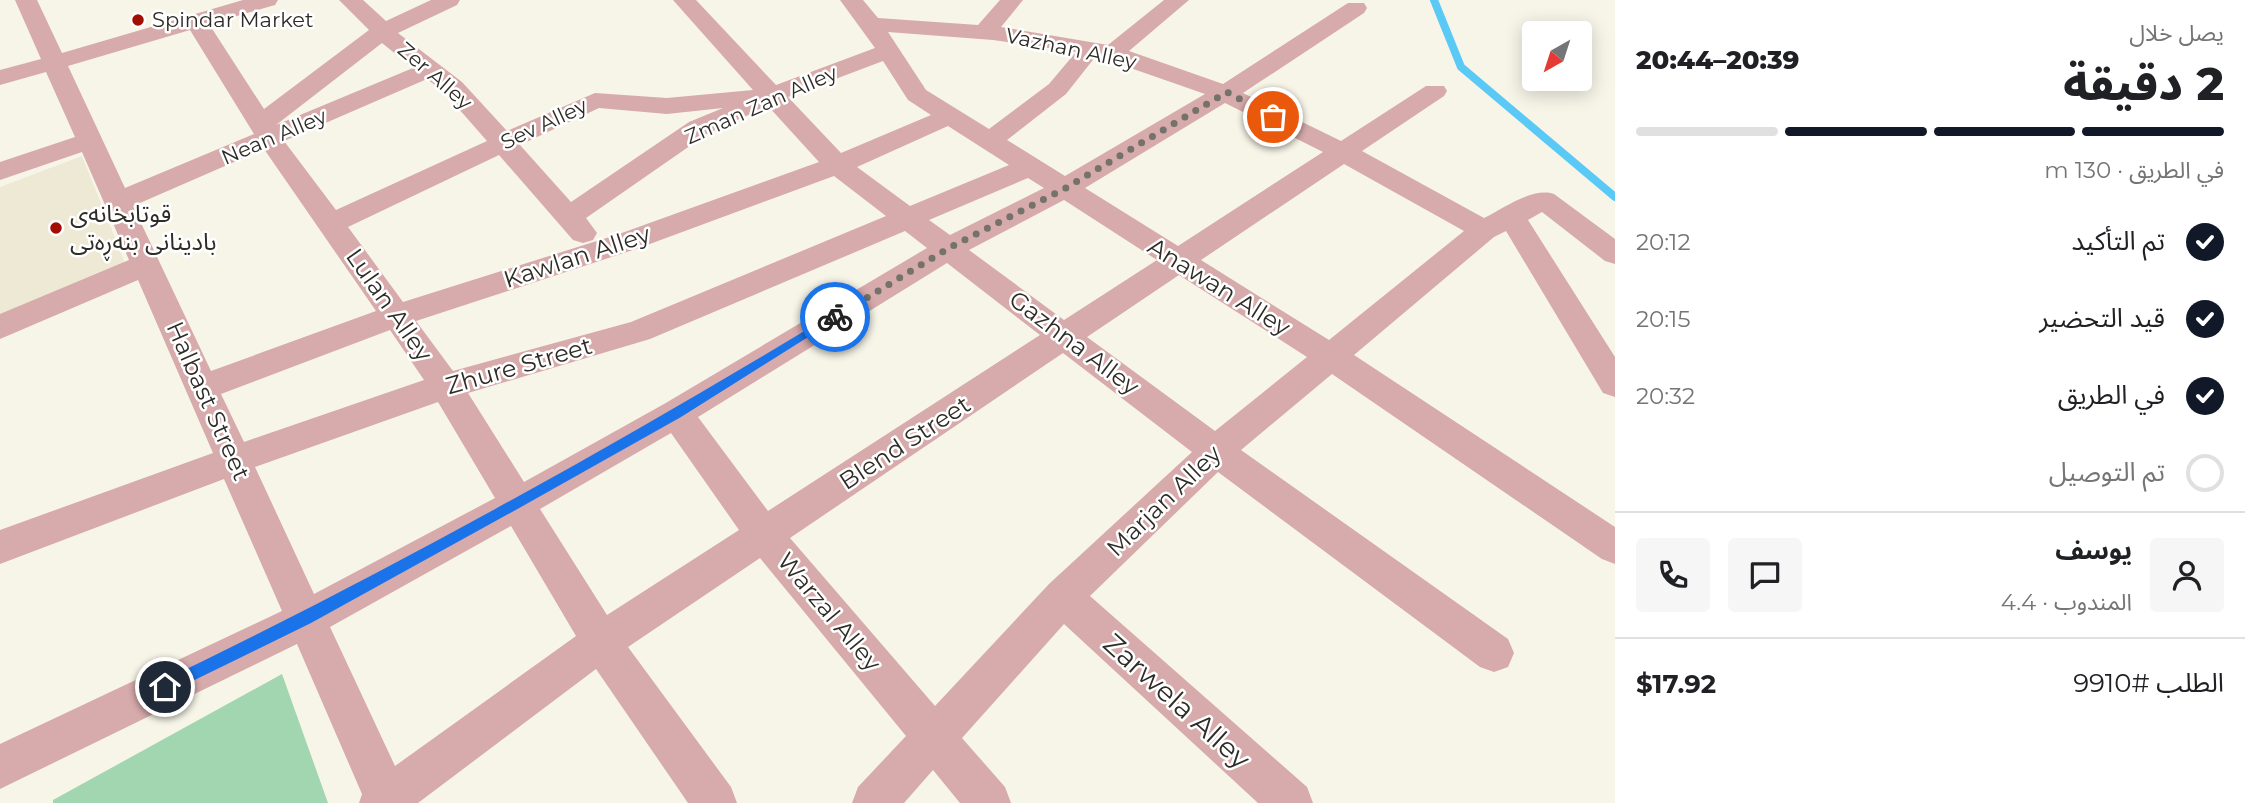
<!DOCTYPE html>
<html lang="ar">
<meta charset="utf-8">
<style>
body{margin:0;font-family:Montserrat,"Noto Sans Arabic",sans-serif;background:#f6f6f6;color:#202124;direction:rtl;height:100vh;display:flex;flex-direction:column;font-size:26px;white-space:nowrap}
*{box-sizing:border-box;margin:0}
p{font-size:23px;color:#757577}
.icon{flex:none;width:38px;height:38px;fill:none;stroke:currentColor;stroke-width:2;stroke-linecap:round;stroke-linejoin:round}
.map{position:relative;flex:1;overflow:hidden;direction:ltr}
.panel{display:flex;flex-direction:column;background:#fff;width:630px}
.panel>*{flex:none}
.needle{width:46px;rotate:219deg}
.buttons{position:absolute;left:1522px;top:21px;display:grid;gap:14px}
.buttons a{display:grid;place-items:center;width:70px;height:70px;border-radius:7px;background:#fff;box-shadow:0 4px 18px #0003;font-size:35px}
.pin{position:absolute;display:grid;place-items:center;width:60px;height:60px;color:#fff;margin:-30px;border:4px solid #fff;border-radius:50%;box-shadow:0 2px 7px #0007}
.courier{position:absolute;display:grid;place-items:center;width:70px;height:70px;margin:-35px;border:5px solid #1a73e8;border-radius:50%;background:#fff;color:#222;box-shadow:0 2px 9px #0007}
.head em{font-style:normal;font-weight:800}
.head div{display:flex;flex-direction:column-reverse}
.head{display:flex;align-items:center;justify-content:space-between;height:119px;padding:0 21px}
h1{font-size:46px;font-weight:800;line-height:52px}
.bar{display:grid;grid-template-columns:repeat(4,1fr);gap:10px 7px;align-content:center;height:84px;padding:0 21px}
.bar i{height:9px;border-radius:5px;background:#e0e0e0}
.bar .active{background:#111827}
.bar p{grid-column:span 4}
.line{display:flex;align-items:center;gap:18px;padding:0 21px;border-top:2px solid #e0e0e0}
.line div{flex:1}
.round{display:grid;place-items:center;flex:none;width:74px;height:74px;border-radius:7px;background:#f6f6f6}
ol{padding:0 21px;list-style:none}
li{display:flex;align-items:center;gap:21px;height:77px}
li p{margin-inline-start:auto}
li .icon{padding:7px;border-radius:50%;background:#111827;color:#fff;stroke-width:4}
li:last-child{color:#757577}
li i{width:38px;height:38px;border:4px solid #e0e0e0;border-radius:50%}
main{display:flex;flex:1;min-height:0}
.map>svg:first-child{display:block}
</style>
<main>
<section class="panel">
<div class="head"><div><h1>2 دقيقة</h1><p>يصل خلال</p></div><em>20:39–20:44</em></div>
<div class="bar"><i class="active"></i><i class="active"></i><i class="active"></i><i></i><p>في الطريق · 130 m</p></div>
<ol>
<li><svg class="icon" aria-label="check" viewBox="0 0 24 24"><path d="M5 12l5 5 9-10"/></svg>تم التأكيد<p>20:12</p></li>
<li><svg class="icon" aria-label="check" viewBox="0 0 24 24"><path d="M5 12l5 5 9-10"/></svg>قيد التحضير<p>20:15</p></li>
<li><svg class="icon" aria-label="check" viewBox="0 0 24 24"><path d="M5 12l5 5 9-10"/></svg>في الطريق<p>20:32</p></li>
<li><i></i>تم التوصيل</li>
</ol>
<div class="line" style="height:126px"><a class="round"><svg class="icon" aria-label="person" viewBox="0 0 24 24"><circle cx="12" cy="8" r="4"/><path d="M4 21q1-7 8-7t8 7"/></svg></a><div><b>يوسف</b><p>المندوب · 4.4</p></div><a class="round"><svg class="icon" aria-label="chat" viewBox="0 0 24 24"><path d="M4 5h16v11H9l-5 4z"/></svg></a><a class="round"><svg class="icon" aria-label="phone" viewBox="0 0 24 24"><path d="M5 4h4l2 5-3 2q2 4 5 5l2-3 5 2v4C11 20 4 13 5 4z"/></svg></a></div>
<div class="line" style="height:91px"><div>الطلب #9910</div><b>$17.92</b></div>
</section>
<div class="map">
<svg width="1615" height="803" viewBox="0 0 1615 803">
<rect width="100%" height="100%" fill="#f7f5e8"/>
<polygon fill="#ede9d5" points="82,156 127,268 0,321 0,187"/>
<polygon fill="#a1d6b0" points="282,674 328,803 53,803 53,800"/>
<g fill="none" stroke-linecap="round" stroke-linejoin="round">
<polyline stroke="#5bc9f5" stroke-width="8" points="1434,0 1461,67 1615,197"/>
<path fill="#d7aaab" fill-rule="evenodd" d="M15,0H37L62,53L243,0H278L275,5L209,24L264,109L369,30L339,0H363L386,21L431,0H460L457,5L398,33L462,82L507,131L595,93L667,98L753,90L673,0H696L776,85L875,48L840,0H863L878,18L978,25L1000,0H1023L1001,27L1108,45L1164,0H1189L1129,51L1223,84L1348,3H1364L1367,8L1364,13L1243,93L1341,141L1426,86H1444L1447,91L1444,96L1362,151L1484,218C1504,208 1532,187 1554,194L1615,239V264L1605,261L1542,212L1528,220L1615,357V397L1603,393L1506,231L1494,237L1354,355L1615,527V564L1602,559L1332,374L1241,450L1508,639L1514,653L1508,667L1494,672L1480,667L1218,472L1090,596L1307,787L1313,803H1258L1064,624L962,738L1005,787L1011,803H960L933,770L904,803H852L858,787L906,736L760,558L628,647L731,787L737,803H688L596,669L418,803H359L362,794L297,644L0,789V744L282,611L224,479L0,564V530L213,453L138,280L0,339V314L129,260L82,152L0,180V162L75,137L46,72L0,85V70L41,59ZM190,30L254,134L125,188L68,66ZM888,32L993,40L1076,52L1049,84L989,129L926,90ZM382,43L413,68L276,125ZM1096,56L1205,94L1065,176L1007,140L1066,94ZM883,61L908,100L931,115L841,153L788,97ZM427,79L444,92L487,141L336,210L284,141ZM1225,103L1323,152L1178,246L1085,188ZM768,106L819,162L619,234L403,302L348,227L499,155L573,240L583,243L593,240L597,233L586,218L707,134ZM599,108L667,114L723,108L689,122L571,202L520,145ZM948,126L1009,165L910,206L857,167ZM264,149L376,311L211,371L133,206ZM1344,164L1464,231L1329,340L1201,260ZM834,176L886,216L631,322L453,371L416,321L639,248ZM1028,178L1044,188L950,235L929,220ZM1064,200L1157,260L1064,320L969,250ZM905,231L927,248L664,404L524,482L468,393L650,339ZM947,263L1040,335L768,511L698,417ZM1179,275L1307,357L1215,431L1087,337ZM390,330L424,380L244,442L221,394ZM1063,353L1192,452L1049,584L935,706L790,538ZM438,402L495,498L314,594L255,467ZM671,433L739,530L607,615L540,509ZM511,526L576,636L395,766L330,627Z"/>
</g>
<path fill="#1a73e8" d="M831,315L840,317L681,417L521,507L311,623L170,692H160V682C390,571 613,447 831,315Z"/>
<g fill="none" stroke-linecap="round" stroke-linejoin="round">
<polyline stroke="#74726b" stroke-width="7" stroke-dasharray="0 12.6" points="835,317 949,248 1064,189 1227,92 1273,117"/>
</g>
<g fill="#a30e03" stroke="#fff" stroke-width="2.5">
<circle cx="138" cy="20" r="7"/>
<circle cx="56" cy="228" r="7"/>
</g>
<g text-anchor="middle" stroke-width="5" stroke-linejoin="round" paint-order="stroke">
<g font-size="21" fill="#2d2c27" stroke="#fff" text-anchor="start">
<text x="152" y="27">Spindar Market</text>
</g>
<g font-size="21" fill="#2d2c27" stroke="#fff">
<text transform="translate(1071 49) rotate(12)" y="7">Vazhan Alley</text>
<text transform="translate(435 76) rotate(41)" y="7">Zer Alley</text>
<text transform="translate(761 105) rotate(-24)" y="7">Zman Zan Alley</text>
<text transform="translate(544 124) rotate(-25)" y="7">Sev Alley</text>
<text transform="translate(274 137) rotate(-23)" y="7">Nean Alley</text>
</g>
<g font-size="24" fill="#2d2c27" stroke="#fff" text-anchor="start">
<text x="70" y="222">قوتابخانەی<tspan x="70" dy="28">بادینانی بنەڕەتی</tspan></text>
</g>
<g font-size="24" fill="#2d2c27" stroke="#fff">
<text transform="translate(577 257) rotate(-18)" y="8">Kawlan Alley</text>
<text transform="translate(1219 287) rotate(32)" y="8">Anawan Alley</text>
<text transform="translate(389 305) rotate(55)" y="8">Lulan Alley</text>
<text transform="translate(1074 343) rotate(37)" y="8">Gazhna Alley</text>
<text transform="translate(519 366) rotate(-16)" y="8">Zhure Street</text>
<text transform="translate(208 401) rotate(66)" y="8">Halbast Street</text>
<text transform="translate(905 443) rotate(-33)" y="8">Blend Street</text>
<text transform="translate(1164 501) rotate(-44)" y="8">Marjan Alley</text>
<text transform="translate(829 612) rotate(50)" y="8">Warzal Alley</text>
</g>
<g font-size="28" fill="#2d2c27" stroke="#fff">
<text transform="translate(1177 701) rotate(42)" y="10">Zarwela Alley</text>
</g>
</g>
</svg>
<div class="buttons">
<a><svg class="needle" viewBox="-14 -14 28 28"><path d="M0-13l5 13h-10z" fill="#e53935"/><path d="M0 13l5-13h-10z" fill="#757577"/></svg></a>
</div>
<div class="pin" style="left:1273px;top:117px;background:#ea580c"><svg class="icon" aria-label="bag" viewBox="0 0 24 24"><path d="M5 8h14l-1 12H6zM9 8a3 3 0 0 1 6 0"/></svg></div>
<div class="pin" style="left:165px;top:687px;background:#1f2937"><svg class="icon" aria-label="home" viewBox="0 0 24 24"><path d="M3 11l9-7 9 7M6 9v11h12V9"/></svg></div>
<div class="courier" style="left:835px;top:317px"><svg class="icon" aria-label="bike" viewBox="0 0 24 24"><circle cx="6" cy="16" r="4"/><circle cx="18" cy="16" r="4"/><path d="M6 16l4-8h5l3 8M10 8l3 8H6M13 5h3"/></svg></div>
</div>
</main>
